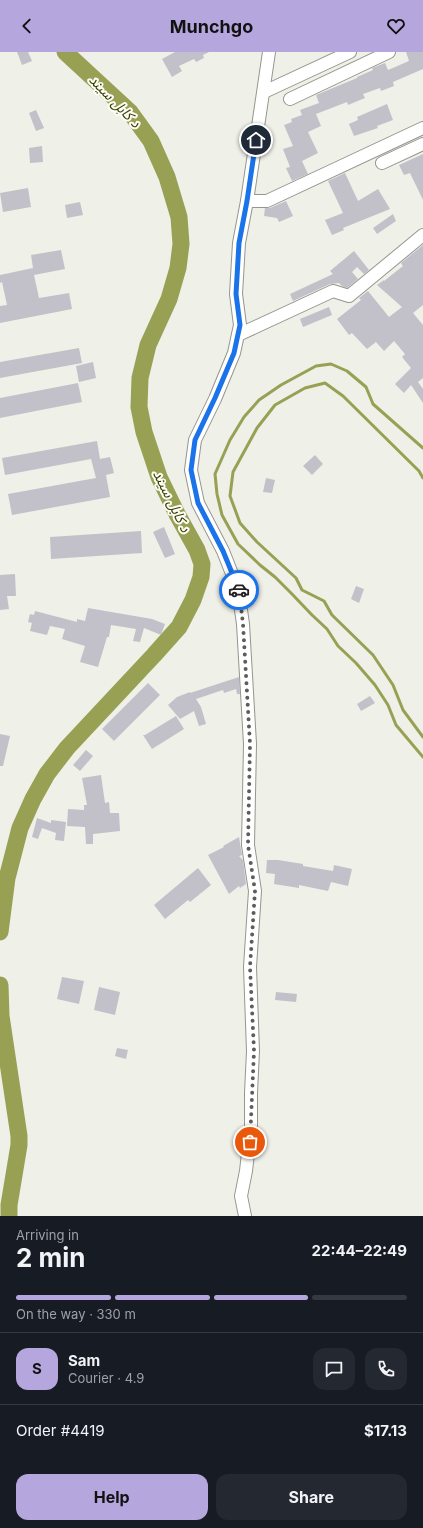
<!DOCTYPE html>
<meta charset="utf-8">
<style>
body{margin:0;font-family:Inter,"Noto Sans Arabic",sans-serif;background:#242831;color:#f1f3f6;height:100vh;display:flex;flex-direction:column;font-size:15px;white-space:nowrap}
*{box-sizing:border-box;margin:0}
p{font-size:13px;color:#9ea1a6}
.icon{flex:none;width:22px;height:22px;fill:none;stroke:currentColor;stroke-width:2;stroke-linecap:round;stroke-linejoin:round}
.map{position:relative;height:1164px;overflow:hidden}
.details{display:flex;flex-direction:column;background:#171b24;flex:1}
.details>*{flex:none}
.pin{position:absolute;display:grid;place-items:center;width:34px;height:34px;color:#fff;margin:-17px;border:2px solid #fff;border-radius:50%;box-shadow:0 1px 4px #0007}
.courier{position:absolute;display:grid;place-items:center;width:40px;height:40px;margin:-20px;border:3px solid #1a73e8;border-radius:50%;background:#fff;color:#222;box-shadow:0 1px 5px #0007}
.summary em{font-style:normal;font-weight:700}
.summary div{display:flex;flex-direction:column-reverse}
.summary{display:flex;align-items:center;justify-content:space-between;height:68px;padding:0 16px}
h1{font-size:26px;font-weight:700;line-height:30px}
.bar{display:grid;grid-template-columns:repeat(4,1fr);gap:6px 4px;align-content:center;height:48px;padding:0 16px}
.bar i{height:5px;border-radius:3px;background:#363941}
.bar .on{background:#b6a6de}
.bar p{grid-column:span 4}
.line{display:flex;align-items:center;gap:10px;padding:0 16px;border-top:1px solid #363941}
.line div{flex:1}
.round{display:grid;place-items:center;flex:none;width:42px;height:42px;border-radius:12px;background:#242831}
.primary-button{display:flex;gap:8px;margin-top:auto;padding:8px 16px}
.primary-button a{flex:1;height:46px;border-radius:12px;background:#b6a6de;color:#111;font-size:16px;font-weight:700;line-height:46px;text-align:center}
.primary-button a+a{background:#242831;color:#f1f3f6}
header{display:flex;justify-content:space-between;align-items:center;height:52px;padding:0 16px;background:#b6a6de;color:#111;font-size:18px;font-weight:700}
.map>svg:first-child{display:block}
</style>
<header><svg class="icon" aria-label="back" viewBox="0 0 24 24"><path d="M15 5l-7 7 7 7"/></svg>Munchgo<svg class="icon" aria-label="heart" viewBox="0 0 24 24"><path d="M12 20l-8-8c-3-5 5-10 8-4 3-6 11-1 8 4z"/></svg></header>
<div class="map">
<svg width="423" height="1164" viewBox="0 0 423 1164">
<rect width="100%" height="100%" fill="#eff0e8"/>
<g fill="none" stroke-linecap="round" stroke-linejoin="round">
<g stroke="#98a053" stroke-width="3">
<polyline points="423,396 373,352 366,335 347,319 331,312 316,314 281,333 259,348 244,365 230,388 215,422 217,442 222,463 238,492 260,513 275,525 292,542 312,563 327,577 338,594 356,611 375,633 388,653 396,673 423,705"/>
<polyline points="423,426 419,419 343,344 325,331 305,336 275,353 257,376 233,420 230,444 240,471 257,490 296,526 302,538 324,549 332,563 373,603 393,633 403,658 423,685"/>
</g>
<g stroke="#98a053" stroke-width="17">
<polyline points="0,880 7,826 20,776 33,747 47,722 67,696 154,603 179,575 193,548 201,525 202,512 197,498 177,462 159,425 144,380 139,355 140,326 148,293 169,247 178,216 181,192 179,165 167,125 151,89 130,60 65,0"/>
<polyline points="0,933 1,964 19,1084 19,1093 9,1153 9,1164"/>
</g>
</g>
<g fill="#c2c1c9">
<polygon points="17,0 28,0 32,9 22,13"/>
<polygon points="175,0 209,0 203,3 204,6 196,10 194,7 179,14 182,19 172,25 162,7"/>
<polygon points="406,0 423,0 423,17 393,30 394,34 381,39 380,36 363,42 365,46 348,53 347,50 316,62 321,74 308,80 318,101 302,109 308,122 292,129 286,116 290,115 283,97 293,94 284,73 292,70 291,67 302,63 300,58 319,51 316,43 357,26 357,25 373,18 372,16 385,11 388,18 409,9"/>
<polygon points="387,52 393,68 377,74 378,76 354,84 349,72 358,68 357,65"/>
<polygon points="36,58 44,76 36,79 29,61"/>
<polygon points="42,94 43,110 30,111 29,96"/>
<polygon points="423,102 423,148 410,121 404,123 399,113"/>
<polygon points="345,121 358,149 378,137 390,157 343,176 344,178 332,183 325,168 343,161 328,129"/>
<polygon points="28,136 31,155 3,160 0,141"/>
<polygon points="286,149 293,164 279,170 277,166 264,164 265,156 270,156"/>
<polygon points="80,150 83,163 67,166 65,153"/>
<polygon points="393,162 396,169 377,182 373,176"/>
<polygon points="423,193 423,253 413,261 423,273 423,326 418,330 423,337 423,351 411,333 404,341 395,332 411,316 402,305 405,302 394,289 384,299 376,290 367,297 352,281 349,283 337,267 361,248 359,246 368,239 389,265 402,255 377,233 384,228 384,229 403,214 401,211"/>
<polygon points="61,198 65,217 34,223 39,246 69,241 72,257 0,271 0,254 7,253 2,230 0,231 0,223 33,216 31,203"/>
<polygon points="354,199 369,218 364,222 357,215 352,220 358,227 347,236 342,234 339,231 330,232 293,249 290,242 333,222 330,219"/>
<polygon points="329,255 332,263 303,275 300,267"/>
<polygon points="79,296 82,311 0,326 0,310"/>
<polygon points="93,310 96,326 79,330 76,314"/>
<polygon points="78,331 82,350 0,366 0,346"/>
<polygon points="97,389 100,407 110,405 114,421 106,423 110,445 12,463 8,442 96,426 91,407 5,423 2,406"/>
<polygon points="315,403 323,412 312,423 303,414"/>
<polygon points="266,426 275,428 272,441 263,440"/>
<polygon points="164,475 175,502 165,506 153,480"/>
<polygon points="141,479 142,501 51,507 50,485"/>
<polygon points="15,522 16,544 7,544 9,557 0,558 0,523"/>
<polygon points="356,534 364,537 359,551 351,547"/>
<polygon points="88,556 152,567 165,572 161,583 144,576 140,590 133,589 136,577 111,573 109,585 107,585 98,615 80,610 85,594 62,587 65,577 50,574 47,583 30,579 32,571 28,570 30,562 34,563 35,559 77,570 77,567 85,569"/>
<polygon points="239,625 240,642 237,642 236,637 224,641 223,638 196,647 201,655 206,672 199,674 194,659 180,667 168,653 177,645 190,640 190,641"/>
<polygon points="148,631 160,643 114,689 102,677"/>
<polygon points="370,644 375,651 361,659 357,652"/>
<polygon points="176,664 184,677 152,697 143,683 145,683"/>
<polygon points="0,682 10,684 3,714 0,714"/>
<polygon points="86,698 93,704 80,719 73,713"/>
<polygon points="101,723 105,751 109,750 110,761 119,761 120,779 93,782 93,792 86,792 85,775 67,774 68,757 84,758 84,753 87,753 82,726"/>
<polygon points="37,766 51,771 51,768 66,770 64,789 55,788 56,781 42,776 38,787 32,785"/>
<polygon points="239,785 242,803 239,804 243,808 246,832 240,836 239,834 229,842 208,803 224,795 223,794"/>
<polygon points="267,808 278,808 303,812 303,814 333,819 334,813 352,817 348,834 331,830 328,839 299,833 299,836 274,832 275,822 266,821"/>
<polygon points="198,816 211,833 190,850 188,848 165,867 154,853"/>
<polygon points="62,925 84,929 79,952 57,947"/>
<polygon points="99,935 120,940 115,963 94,958"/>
<polygon points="276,940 297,942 296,950 275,948"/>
<polygon points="117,996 128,998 126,1007 115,1004"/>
</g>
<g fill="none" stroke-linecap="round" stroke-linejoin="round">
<defs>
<g id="minor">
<polyline points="264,40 350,0"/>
<polyline points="290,47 389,0"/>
<polyline points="382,111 423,92"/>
<polyline points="247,149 267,149 423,76"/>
<polyline points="238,283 333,239 349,244 423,183"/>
<polyline points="245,1164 241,1144 246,1119 251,1075 251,1041 253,999 250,915 255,839 248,793 250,692 243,572 238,537 223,499 198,451 191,418 195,388 215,347 234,301 240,273 236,242 239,191 247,149 269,0"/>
</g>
</defs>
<use href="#minor" stroke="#95968f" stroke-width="14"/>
<use href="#minor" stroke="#fff" stroke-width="12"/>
</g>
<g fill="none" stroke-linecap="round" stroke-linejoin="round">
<polyline stroke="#5d5e59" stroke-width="4" stroke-dasharray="0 7.2" points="239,538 243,572 250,692 248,793 255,839 250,915 254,999 250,1090"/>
<polyline stroke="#1a73e8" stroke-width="5" points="239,538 223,499 198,451 191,418 195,388 215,346 234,301 240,273 236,242 239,191 247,149 256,88"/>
</g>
<g text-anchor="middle" stroke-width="4" stroke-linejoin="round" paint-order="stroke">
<g font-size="14" font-style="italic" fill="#393d00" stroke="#fcfef6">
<text transform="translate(115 49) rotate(46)" y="5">د کابل سيند</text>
<text transform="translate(172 449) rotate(64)" y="5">د کابل سيند</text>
</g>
</g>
</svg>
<div class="pin" style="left:250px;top:1090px;background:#ea580c"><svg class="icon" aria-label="bag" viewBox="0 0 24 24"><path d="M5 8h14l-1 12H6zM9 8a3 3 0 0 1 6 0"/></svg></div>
<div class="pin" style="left:256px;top:88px;background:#1f2937"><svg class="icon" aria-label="home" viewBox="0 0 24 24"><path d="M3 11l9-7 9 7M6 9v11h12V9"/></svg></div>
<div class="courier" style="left:239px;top:538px"><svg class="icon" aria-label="car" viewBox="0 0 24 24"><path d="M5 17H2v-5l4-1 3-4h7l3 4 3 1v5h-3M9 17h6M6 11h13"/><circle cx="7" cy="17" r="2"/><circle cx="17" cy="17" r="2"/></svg></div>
</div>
<section class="details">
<div class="summary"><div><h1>2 min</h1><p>Arriving in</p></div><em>22:44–22:49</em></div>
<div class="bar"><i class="on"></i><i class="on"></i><i class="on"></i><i></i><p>On the way · 330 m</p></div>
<div class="line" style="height:72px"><b class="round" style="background:#b6a6de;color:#111">S</b><div><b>Sam</b><p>Courier · 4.9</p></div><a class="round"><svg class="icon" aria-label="chat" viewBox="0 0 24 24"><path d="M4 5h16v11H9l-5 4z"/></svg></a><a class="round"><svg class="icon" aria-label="phone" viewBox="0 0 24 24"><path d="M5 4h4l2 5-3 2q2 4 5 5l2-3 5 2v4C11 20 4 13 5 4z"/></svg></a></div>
<div class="line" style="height:52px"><div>Order #4419</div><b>$17.13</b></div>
<div class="primary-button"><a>Help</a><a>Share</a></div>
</section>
